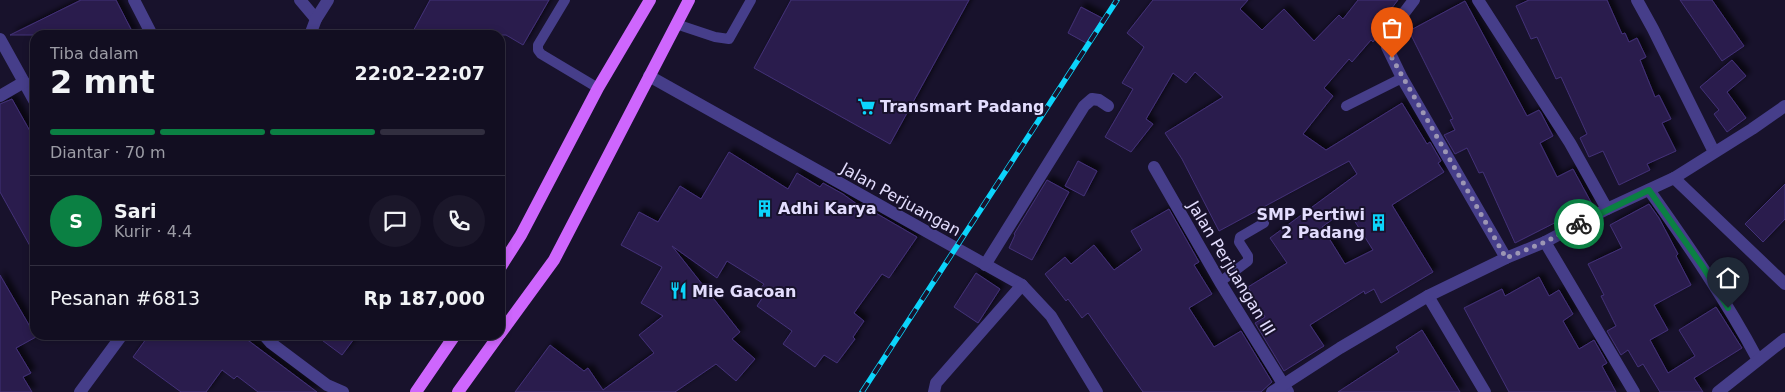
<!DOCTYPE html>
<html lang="id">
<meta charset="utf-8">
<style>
body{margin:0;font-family:"DejaVu Sans",sans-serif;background:#1b172a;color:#f1f3f6;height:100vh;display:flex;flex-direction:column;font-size:19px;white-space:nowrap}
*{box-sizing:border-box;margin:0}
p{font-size:16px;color:#9c9ca5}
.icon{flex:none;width:28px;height:28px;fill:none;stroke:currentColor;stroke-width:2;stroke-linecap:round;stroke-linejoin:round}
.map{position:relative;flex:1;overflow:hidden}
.sheet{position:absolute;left:30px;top:30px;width:475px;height:310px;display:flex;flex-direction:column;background:#120e21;border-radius:15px;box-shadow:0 2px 8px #0003,0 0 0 1px #312e3f}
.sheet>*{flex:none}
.pin{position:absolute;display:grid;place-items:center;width:42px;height:42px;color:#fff;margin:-51px -21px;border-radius:50% 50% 50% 0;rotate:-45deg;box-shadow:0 0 5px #0007}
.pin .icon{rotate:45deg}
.courier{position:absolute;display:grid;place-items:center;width:50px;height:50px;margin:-25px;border:4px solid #0b8043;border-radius:50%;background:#fff;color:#222;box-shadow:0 1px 6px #0007}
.summary em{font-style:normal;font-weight:700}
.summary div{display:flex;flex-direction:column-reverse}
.summary{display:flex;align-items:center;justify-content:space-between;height:85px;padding:0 20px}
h1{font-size:32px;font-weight:700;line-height:38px}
.bar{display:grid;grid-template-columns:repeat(4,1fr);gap:8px 5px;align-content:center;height:60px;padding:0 20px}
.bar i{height:6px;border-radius:4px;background:#312e3f}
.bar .on{background:#0b8043}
.bar p{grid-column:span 4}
.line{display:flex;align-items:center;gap:12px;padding:0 20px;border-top:1px solid #312e3f}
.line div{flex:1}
.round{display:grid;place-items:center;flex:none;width:52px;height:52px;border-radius:26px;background:#1b172a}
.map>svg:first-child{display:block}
</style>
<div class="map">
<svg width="1785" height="392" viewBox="0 0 1785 392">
<defs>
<filter id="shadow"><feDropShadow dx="4.5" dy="-4.5" stdDeviation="2.5" flood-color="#0009"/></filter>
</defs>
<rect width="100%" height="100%" fill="#18122c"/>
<g fill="#2b1e4d" stroke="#433178" fill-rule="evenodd" filter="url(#shadow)">
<polygon points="81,0 116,0 134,35 10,35"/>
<polygon points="430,0 549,0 523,45 506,35 411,35"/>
<polygon points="791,0 969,0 890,144 754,68"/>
<path d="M1153,0H1248L1240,9L1262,30L1284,9L1314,41L1339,15L1343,19L1358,0H1398L1388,13L1392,16L1373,42L1371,40L1352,62L1349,59L1324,88L1333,96L1303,134L1326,150L1402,103L1427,144L1430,142L1441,161L1438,163L1444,172L1392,205L1433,272L1381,303L1374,289L1365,294L1364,291L1310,325L1324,346L1284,371L1255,323L1265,317L1248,287L1287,263L1270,238L1357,174L1349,161L1219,231L1182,159L1165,133L1223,97L1195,72L1186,83L1173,73L1146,119L1153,124L1131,152L1105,137L1133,89L1122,83L1144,47L1127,33ZM1347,209L1373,250L1345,264L1322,227Z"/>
<polygon points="1529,0 1607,0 1622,34 1625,33 1629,42 1637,38 1646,57 1640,60 1655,97 1659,95 1671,119 1662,123 1676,151 1647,164 1650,170 1619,185 1603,151 1589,157 1580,138 1587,134 1561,77 1556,79 1537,37 1531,39 1516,6"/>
<polygon points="1680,0 1712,0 1744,46 1722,61"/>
<polygon points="1465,1 1527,116 1539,110 1541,113 1553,136 1540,143 1557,177 1573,169 1592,204 1515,243 1483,172 1479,173 1467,148 1455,154 1444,135 1455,130 1450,120 1453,119 1409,31"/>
<polygon points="1081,7 1102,18 1088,44 1068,33"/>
<polygon points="1732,60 1746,76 1727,92 1746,118 1727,132 1714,114 1719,110 1700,87"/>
<polygon points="12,99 35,140 35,255 0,192 0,104"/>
<polygon points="729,152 788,189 797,173 820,187 823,183 843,194 872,215 874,212 917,237 889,278 882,274 854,313 864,321 853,337 855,339 837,363 824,355 815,367 783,344 792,331 757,306 763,297 757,293 764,284 727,261 717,278 672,246 740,332 732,339 755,359 736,381 716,364 675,392 515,392 550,345 584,371 588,368 603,390 654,353 639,335 663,316 641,303 662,267 621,245 639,212 658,222 680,186 701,199"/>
<polygon points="1078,161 1097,171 1084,196 1065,186"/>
<polygon points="1047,180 1069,192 1032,260 1009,248 1015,235 1014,234"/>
<polygon points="1785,184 1785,219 1763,242 1745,224"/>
<polygon points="1649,204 1659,218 1678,254 1676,256 1691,285 1654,305 1668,330 1650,340 1668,373 1695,356 1679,330 1716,307 1742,348 1694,378 1703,392 1660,392 1643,364 1638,367 1628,350 1621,355 1607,331 1616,326 1601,296 1604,295 1588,264 1622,248 1610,225"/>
<polygon points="1169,209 1199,262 1194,265 1212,294 1189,308 1214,347 1241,331 1272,382 1261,392 1143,392 1088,313 1082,318 1068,299 1066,301 1045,274 1065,257 1071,264 1094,245 1114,270 1142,250 1131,231"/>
<polygon points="976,273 1000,289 978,323 954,307"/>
<polygon points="0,275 36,337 16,348 31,373 23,377 32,392 0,392"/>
<polygon points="1539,277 1549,296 1559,290 1573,314 1563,321 1579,349 1594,340 1607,363 1602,366 1616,392 1509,392 1464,308 1502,289 1505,296"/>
<polygon points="1422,330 1460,392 1338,392 1399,352 1396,347"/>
<polygon points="149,335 241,335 317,392 258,392 237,376 234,379 222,370 206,392 181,392 133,357"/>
<polygon points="315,335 357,335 342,355"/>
</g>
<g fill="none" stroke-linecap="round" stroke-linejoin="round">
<g stroke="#463e8a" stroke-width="10">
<polyline points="565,0 538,45 538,50 541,54 598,88"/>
<polyline points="676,24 715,37 729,39 751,0"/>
<polyline points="1346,106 1402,78"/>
<polyline points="1220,282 1248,261 1248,256 1239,242 1240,237 1264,223"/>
</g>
<g stroke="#463e8a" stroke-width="12">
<polyline points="134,0 152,35"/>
<polyline points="300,0 316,19"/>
<polyline points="1414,0 1389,33 1387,47 1402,78 1506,258"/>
<polyline points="1478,0 1570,143 1607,209"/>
<polyline points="1637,0 1653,29 1714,152"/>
<polyline points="310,35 316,19 328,0"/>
<polyline points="0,39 35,102"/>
<polyline points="649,76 1022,285 1051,316 1097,392"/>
<polyline points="0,96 24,82"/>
<polyline points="1154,167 1220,282 1288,392"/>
<polyline points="1674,178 1785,284"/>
<path d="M1649,190C1688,245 1726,300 1758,360"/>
<polyline points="1545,242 1634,392"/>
<polyline points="985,265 1084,106 1092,99 1099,100 1108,106"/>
<polyline points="1428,296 1485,392"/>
<polyline points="264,335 271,343 327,385 343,392"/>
<polyline points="80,392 122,335"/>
<polyline points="934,392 936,383 1022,285"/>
<polyline points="1272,392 1340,348 1428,296 1506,258 1545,242 1607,209 1674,178 1752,129 1785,106"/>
<polyline points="1718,392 1785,339"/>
</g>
<g stroke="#ce66fd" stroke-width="12">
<polyline points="500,268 521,235 598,88 650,0"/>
<polyline points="500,334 554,260 689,0"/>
<polyline points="416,392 455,335"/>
<polyline points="458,392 499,335"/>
</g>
<defs>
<polyline id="rail" points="862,392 1117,0"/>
</defs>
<use href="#rail" stroke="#0cd4fb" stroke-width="5.5"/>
<use href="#rail" stroke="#18122c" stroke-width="4" stroke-dasharray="11" stroke-linecap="butt"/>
</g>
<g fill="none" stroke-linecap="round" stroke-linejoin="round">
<polyline stroke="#9c96b4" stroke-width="5" stroke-dasharray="0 9" points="1392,58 1506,258 1545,242 1579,224"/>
<polyline stroke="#0b8043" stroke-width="6" points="1579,224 1649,190 1703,267 1728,308"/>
</g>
<defs>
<symbol id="supermarket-bare" viewBox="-9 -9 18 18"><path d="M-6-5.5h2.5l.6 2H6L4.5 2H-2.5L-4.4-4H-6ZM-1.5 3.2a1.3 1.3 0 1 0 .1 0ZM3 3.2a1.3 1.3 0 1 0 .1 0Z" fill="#0cd4fb" stroke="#18122c" stroke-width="2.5" paint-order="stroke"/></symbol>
<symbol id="building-bare" viewBox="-9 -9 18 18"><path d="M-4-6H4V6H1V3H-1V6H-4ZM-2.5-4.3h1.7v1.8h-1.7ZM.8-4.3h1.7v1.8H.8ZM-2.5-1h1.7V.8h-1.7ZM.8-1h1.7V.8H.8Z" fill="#0cd4fb" stroke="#18122c" stroke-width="2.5" paint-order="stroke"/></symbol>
<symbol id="restaurant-bare" viewBox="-9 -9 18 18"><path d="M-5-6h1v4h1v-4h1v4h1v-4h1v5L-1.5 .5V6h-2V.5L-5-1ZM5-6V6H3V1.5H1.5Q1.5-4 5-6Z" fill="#0cd4fb" stroke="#18122c" stroke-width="2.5" paint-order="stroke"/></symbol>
</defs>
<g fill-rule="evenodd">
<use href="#supermarket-bare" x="854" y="94" width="25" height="25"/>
<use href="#building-bare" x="752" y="196" width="25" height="25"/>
<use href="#building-bare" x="1366" y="210" width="25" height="25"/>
<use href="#restaurant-bare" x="666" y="278" width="25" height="25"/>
</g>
<g text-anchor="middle" stroke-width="4" stroke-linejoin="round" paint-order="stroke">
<g font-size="16" font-weight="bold" fill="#e3ddfe" stroke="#18122c" text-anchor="start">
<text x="880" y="112">Transmart Padang</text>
<text x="778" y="214">Adhi Karya</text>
<text x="1365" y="220" text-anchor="end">SMP Pertiwi<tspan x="1365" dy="18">2 Padang</tspan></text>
<text x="692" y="297">Mie Gacoan</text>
</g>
<g font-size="16" fill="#e3ddfe" stroke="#18122c">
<text transform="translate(901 199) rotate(29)" y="6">Jalan Perjuangan</text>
<text transform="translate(1232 268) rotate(59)" y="6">Jalan Perjuangan III</text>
</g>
</g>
</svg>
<div class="pin" style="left:1392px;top:58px;background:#ea580c"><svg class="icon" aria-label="bag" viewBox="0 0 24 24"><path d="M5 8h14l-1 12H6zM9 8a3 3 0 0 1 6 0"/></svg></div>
<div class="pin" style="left:1728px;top:308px;background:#1f2937"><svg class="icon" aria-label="home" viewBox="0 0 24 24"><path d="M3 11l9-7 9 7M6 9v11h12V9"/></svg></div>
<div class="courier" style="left:1579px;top:224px"><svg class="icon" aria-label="bike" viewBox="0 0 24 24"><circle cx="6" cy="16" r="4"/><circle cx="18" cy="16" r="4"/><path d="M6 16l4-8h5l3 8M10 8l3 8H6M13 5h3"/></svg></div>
<section class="sheet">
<div class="summary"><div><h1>2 mnt</h1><p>Tiba dalam</p></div><em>22:02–22:07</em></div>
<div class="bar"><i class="on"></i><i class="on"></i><i class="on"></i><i></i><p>Diantar · 70 m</p></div>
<div class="line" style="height:90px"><b class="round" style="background:#0b8043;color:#fff">S</b><div><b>Sari</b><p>Kurir · 4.4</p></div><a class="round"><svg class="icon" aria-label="chat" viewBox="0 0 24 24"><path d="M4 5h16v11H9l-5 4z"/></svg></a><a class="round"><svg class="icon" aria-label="phone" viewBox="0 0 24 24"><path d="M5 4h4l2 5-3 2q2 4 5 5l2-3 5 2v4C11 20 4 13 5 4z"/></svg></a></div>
<div class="line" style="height:65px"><div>Pesanan #6813</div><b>Rp 187,000</b></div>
</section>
</div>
